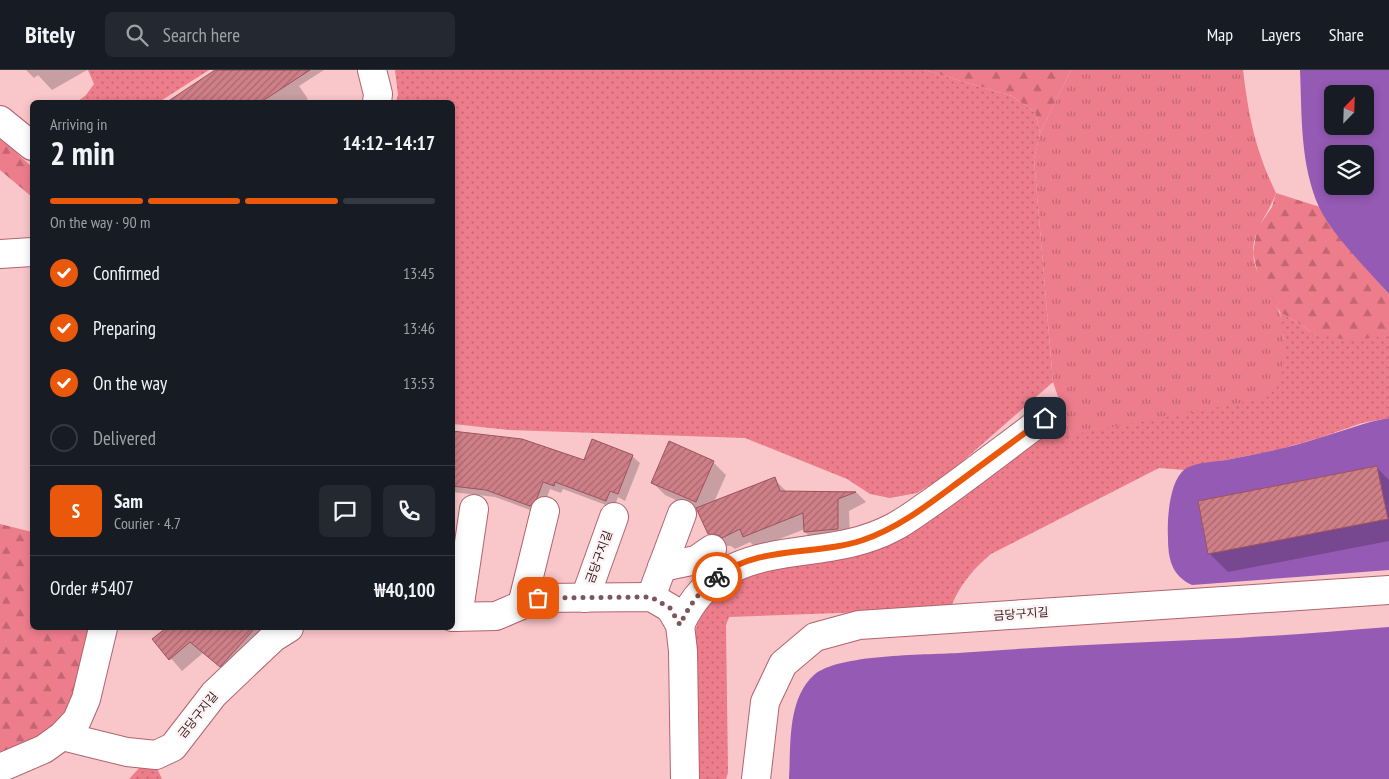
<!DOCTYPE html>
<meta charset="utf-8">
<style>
body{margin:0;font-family:"PT Sans Narrow","Noto Sans KR",sans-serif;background:#242831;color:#f1f3f6;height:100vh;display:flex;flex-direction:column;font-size:19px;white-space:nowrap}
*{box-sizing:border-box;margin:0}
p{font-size:16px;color:#9ea1a6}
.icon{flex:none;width:28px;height:28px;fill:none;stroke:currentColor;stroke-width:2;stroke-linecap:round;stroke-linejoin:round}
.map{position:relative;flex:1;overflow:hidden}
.panel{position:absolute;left:30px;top:30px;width:425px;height:530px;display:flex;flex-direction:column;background:#171b24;border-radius:8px;box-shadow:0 2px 8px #0003}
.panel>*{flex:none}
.needle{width:32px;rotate:23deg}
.buttons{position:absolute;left:1324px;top:15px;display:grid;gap:10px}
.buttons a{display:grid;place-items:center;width:50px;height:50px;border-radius:8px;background:#171b24;box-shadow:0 2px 8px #0003;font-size:25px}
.pin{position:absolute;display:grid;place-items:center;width:42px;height:42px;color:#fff;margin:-21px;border-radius:10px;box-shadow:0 2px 8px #0006}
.courier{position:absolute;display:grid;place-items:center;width:50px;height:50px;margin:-25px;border:4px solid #ea580c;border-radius:50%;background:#fff;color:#222;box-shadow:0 1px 6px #0007}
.summary em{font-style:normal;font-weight:700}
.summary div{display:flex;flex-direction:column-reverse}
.summary{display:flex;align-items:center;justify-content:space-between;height:85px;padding:0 20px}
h1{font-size:32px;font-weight:700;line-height:38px}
.bar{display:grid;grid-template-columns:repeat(4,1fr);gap:8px 5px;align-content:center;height:60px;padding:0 20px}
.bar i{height:6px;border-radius:4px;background:#363941}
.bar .on{background:#ea580c}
.bar p{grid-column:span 4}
.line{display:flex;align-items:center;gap:12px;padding:0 20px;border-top:1px solid #363941}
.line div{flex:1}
.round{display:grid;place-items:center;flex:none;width:52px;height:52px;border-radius:8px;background:#242831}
ol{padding:0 20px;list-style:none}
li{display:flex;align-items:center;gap:15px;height:55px}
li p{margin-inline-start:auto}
li .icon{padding:5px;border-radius:50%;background:#ea580c;color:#fff;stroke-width:4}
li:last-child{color:#9ea1a6}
li i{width:28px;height:28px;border:2px solid #363941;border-radius:50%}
header{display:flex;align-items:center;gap:30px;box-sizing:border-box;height:70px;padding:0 25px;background:#171b24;border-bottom:1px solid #363941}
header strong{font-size:24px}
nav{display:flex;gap:28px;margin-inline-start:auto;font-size:18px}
.search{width:350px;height:45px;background:#242831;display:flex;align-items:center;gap:12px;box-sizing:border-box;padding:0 18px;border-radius:8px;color:#9ea1a6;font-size:19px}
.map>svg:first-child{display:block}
</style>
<header>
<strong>Bitely</strong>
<div class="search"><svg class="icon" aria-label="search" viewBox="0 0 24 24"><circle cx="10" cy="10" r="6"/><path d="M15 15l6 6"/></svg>Search here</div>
<nav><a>Map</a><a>Layers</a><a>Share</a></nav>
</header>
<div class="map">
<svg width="1389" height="709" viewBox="0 0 1389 709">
<defs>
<pattern id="grass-dots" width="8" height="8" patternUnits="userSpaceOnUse" patternTransform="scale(1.25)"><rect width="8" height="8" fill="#ee7d8c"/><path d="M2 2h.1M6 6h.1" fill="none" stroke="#c26672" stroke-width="1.8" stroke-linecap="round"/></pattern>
<pattern id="forest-firs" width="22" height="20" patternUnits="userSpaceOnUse" patternTransform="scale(1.25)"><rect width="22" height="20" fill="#ee7d8c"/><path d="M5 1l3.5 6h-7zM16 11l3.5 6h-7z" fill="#c26672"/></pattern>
<pattern id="park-tufts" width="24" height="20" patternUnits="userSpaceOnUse" patternTransform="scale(1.25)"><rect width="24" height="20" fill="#ee7d8c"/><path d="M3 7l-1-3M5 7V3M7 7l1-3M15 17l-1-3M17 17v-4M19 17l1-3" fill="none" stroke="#c26672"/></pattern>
<pattern id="building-hatch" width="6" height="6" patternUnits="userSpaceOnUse" patternTransform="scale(1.25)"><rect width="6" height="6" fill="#ce7f88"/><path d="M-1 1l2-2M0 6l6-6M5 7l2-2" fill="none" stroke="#a8676f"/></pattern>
</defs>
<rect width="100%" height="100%" fill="#f9c6ca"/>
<g fill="url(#grass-dots)">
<polygon points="88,0 209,0 159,32 77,32 86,25 94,14"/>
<polygon points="395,0 924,0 1012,26 1035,42 1040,63 1034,89 1053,312 948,404 917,423 890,428 870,424 847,409 745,368 509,360 453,354 452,32 396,32 398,25"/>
<path d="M1280,242L1315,264L1389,266V348L1362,353L1319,368L1277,380L1200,395L1185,400L1159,398L991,484C972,500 959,516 950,539L729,547L726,555L728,703L726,709H696L692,581L697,554L706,534L743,503L913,456L1065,347L1071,365L1284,270Z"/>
<polygon points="141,696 156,696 162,709 129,709"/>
</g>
<g fill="url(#forest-firs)">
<polygon points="924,0 1071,0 1040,63 1035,42 1012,26"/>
<polygon points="0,68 32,97 32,127 0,100"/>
<polygon points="1276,123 1320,137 1349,179 1389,224 1389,266 1348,270 1315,264 1280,242 1259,209 1253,183 1257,159 1272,137"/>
<polygon points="0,454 32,462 32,558 96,558 72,646 0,691"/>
</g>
<path fill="url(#park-tufts)" d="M1071,0H1243C1249,48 1255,79 1276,123C1269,144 1252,160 1253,183C1254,207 1272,221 1279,242C1286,258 1286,301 1277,317C1275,321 1269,324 1266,328L1071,365L1053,312L1034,89L1040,63Z"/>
<g fill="#955ab4" fill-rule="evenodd">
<path d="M1300,0H1389V224C1368,200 1332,165 1319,137C1300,94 1302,46 1300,0ZM1332,24H1365V56H1332ZM1332,84H1365V116H1332Z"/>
<path d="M1389,348V500L1192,515C1172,506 1168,489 1168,468C1167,450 1169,411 1185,399C1196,392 1214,392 1226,390C1258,384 1289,378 1319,368C1343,361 1365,352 1389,348Z"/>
<path d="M1389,557V709H789C791,676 787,629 814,605C838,584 924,585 958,583C1051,576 1145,572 1238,568C1288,565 1339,561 1389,557Z"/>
</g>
<g fill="#0003">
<polygon points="26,0 87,0 52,20 38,5 34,8"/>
<polygon points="217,0 324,0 299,16 308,29 302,32 170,32"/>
<polygon points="452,362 585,392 632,386 640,393 625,431 618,427 614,438 563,419 561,423 550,419 544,436 538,443 495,427 452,422"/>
<polygon points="713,392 726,405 714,432 774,409 787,422 855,421 866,432 849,441 850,471 817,474 805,462 805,459 756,478 750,472 735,479 731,476 721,476 709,464 698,440 665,425 653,413"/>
<polygon points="1377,398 1389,410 1389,471 1228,502 1210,484"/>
<polygon points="168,558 265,558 233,607 203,583 182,601 154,569"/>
</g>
<g fill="url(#building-hatch)" stroke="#9d535d">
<polygon points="215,0 310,0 261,32 167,32"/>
<polygon points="452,361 522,369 584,390 592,369 633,385 618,424 610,421 606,431 555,412 554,416 543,412 537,428 530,436 486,420 452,416"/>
<polygon points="669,371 714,391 696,432 651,413"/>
<polygon points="1377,396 1388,449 1208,484 1198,431"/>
<polygon points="775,407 780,421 856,422 838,429 838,459 804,462 803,443 743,467 740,459 722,468 718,465 708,464 696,438"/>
<polygon points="166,558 255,558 220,597 190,572 169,590 152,569"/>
</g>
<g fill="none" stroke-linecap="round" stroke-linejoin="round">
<defs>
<g id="minor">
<polyline points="372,0 378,24 377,32"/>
<polyline points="0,50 32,76"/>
<polyline points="0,184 32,182"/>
<polyline points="662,497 696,490 712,479"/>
<polyline points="651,527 682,444"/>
<polyline points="585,528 614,447"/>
<polyline points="522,535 545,441"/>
<polyline points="452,547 496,546 538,528 651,527 670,538 680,555 683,581 685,709"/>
<polyline points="458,547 474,439"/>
<path d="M680,555C725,458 816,499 894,457C907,450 920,440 932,432C970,405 1007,376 1045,348"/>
<polyline points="62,666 127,682 156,685 173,677 214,624 273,568 289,558"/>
<polyline points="0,698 44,679 62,666 77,650 86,629 103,558"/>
<polyline points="756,709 765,632 783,594 815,567 859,555 1389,520"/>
</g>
</defs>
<use href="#minor" stroke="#b0646d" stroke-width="30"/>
<use href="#minor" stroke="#fff" stroke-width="28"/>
</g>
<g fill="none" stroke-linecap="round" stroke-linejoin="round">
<path stroke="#7c565a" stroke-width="5" stroke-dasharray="0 9" d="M538,528L651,527L670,538L680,555C689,535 700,521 717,507"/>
<path stroke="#ea580c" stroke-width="6" d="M717,507C758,475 816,486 863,470C899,458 929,434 960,411C988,390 1017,369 1045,348"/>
</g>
<g text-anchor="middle" stroke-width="5" stroke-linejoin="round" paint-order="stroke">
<g font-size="12" fill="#38191d" stroke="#fcf3f4">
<text transform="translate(599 487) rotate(-70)" y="4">금당구지길</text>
<text transform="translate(1021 544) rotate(-4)" y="4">금당구지길</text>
<text transform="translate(198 645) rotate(-51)" y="4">금당구지길</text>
</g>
</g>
</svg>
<div class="buttons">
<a><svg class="needle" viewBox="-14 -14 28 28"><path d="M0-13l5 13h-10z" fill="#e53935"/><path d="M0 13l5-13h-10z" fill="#9ea1a6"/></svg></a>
<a><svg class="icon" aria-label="layers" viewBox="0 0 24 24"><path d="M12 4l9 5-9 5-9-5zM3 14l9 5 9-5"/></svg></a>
</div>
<div class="pin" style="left:538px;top:528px;background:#ea580c"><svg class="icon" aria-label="bag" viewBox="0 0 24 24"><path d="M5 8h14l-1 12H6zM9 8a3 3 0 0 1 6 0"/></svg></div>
<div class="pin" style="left:1045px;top:348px;background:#1f2937"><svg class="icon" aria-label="home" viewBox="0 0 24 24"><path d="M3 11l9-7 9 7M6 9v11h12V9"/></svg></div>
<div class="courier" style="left:717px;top:507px"><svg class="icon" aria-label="bike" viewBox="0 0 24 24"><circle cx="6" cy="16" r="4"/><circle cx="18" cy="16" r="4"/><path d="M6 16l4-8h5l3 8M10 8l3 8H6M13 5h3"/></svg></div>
<section class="panel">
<div class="summary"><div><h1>2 min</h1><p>Arriving in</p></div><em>14:12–14:17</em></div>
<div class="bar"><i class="on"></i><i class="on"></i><i class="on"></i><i></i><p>On the way · 90 m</p></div>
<ol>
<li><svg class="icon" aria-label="check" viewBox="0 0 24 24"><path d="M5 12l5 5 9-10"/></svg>Confirmed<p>13:45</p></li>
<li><svg class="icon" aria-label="check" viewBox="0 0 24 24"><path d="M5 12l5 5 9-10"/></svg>Preparing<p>13:46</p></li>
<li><svg class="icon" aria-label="check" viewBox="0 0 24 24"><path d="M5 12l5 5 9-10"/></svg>On the way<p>13:53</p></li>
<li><i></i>Delivered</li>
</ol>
<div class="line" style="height:90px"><b class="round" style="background:#ea580c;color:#fff">S</b><div><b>Sam</b><p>Courier · 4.7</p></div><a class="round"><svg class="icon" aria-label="chat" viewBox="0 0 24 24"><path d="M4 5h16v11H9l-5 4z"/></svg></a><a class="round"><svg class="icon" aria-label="phone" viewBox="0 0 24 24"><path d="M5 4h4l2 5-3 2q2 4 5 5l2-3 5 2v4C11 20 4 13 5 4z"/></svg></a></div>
<div class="line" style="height:65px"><div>Order #5407</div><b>₩40,100</b></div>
</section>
</div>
